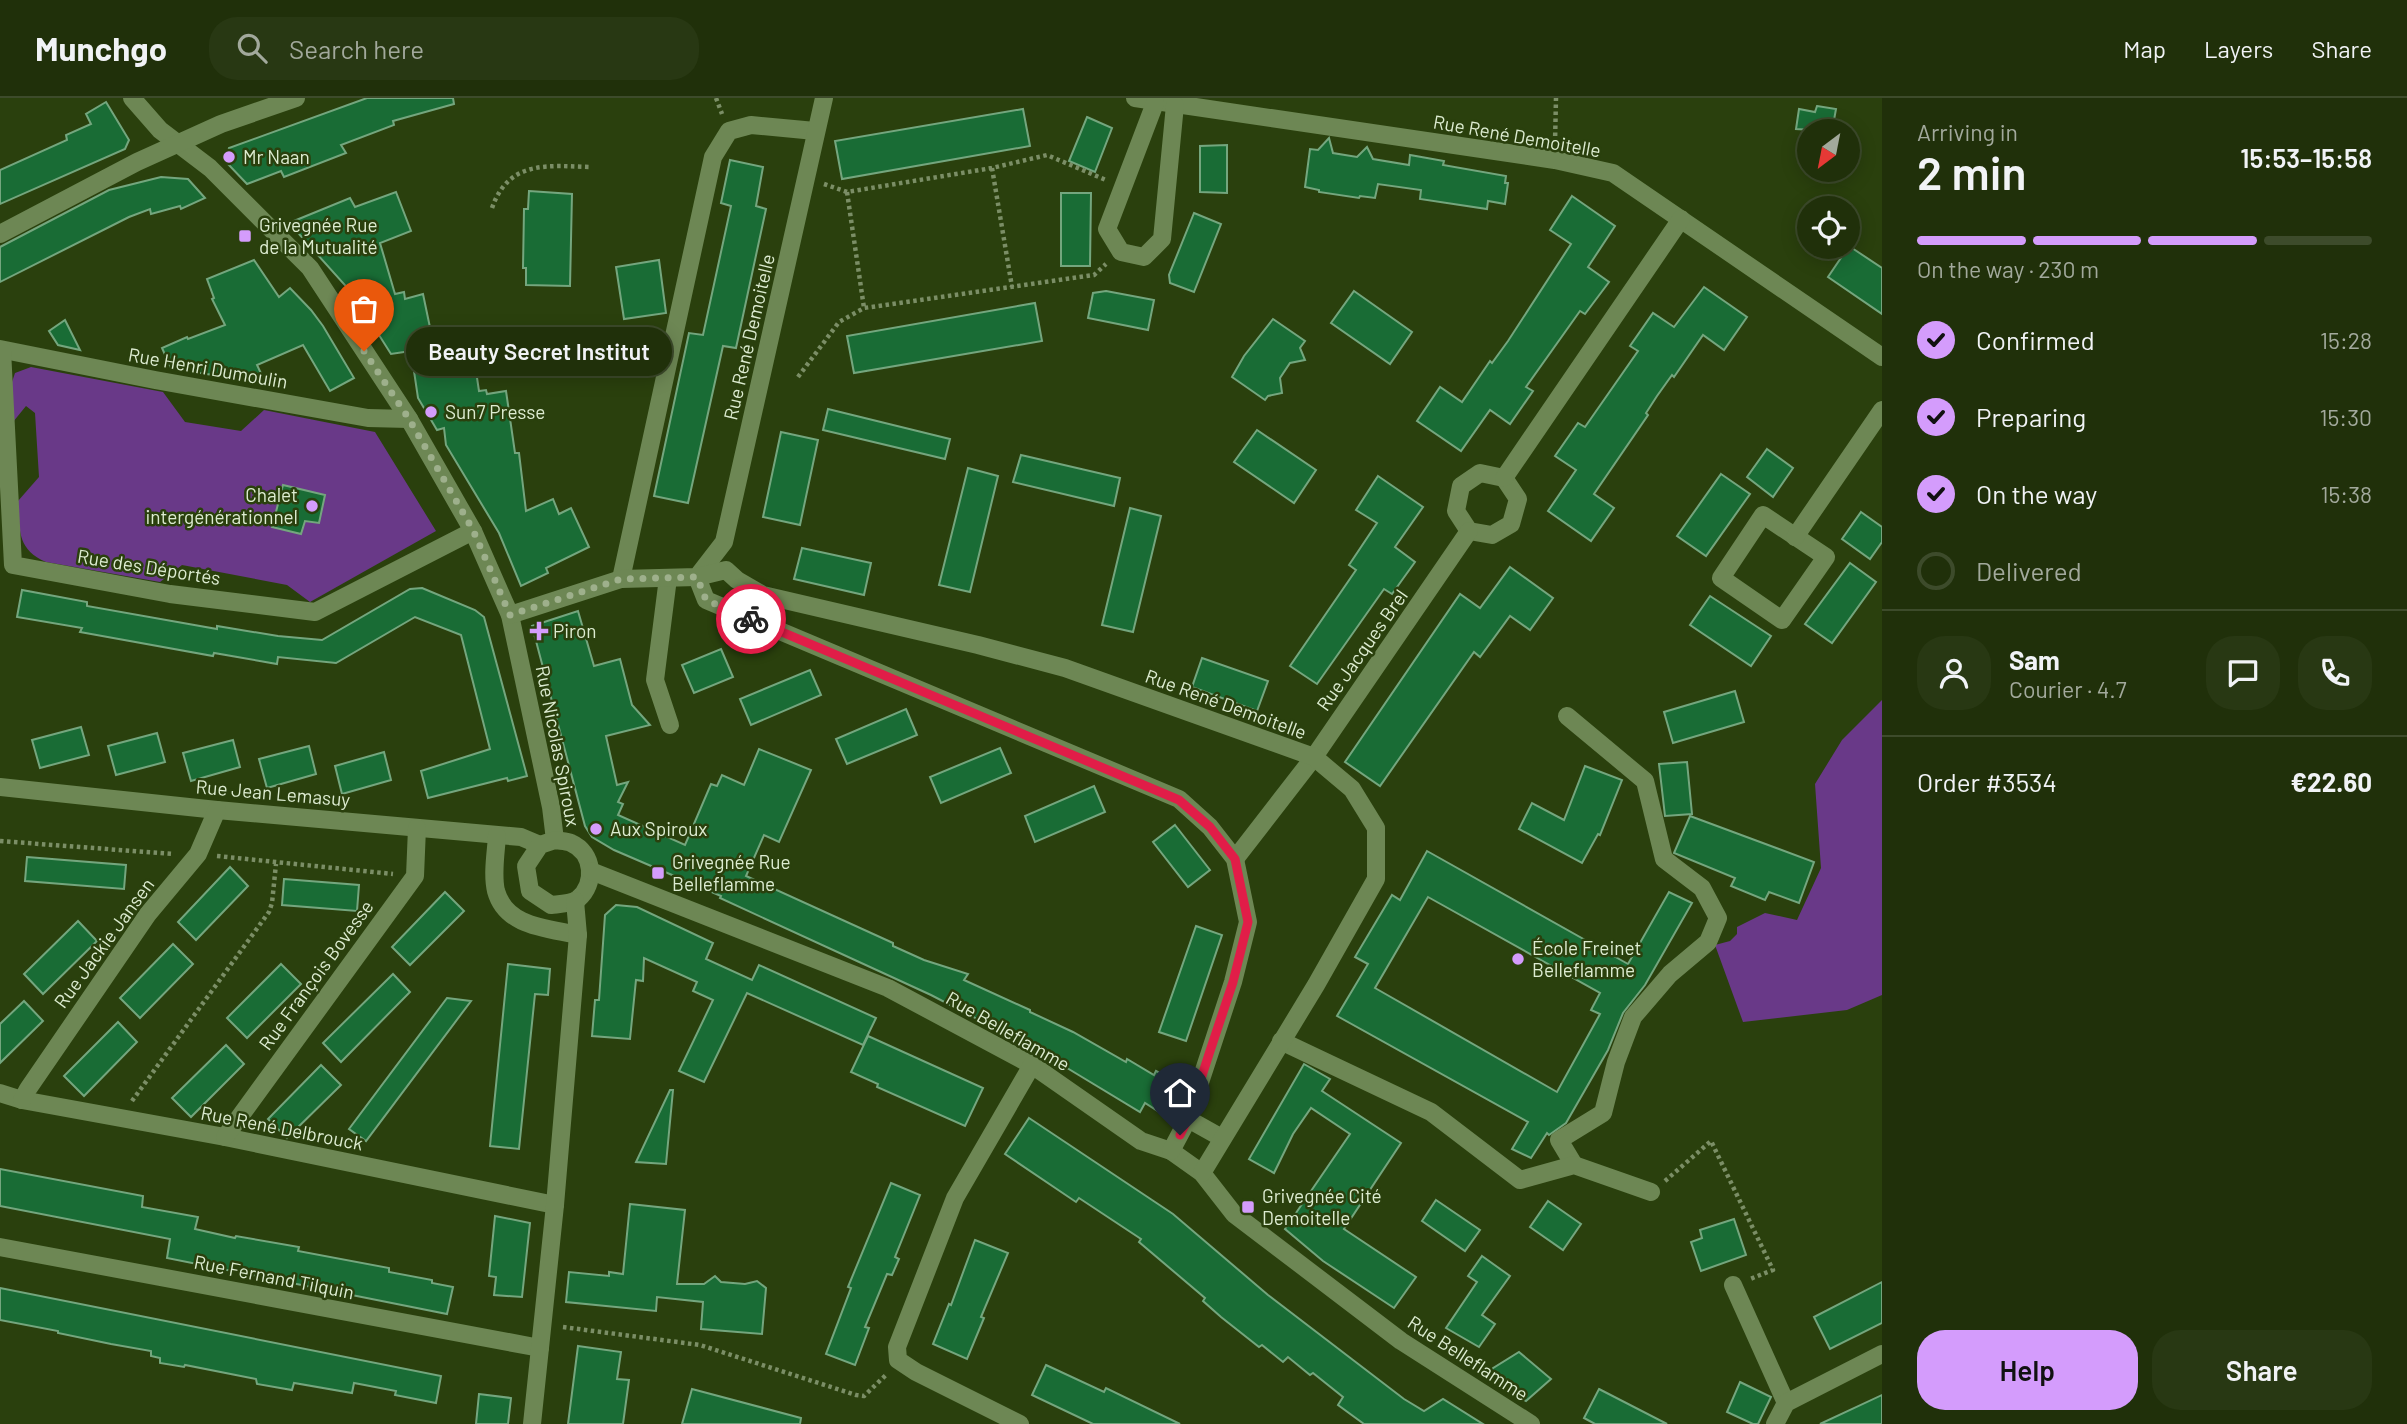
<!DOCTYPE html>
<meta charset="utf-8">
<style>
body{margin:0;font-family:Barlow,sans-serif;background:#283813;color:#f1f3f6;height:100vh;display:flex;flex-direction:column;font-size:26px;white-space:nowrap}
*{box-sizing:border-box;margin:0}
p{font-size:23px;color:#a2a99c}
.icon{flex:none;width:38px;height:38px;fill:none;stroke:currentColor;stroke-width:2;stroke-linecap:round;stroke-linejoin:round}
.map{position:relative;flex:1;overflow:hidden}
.sheet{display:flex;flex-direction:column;background:#20300a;width:525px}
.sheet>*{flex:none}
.needle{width:46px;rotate:212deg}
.buttons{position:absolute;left:1797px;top:21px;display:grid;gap:14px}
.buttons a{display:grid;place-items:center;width:63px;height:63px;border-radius:50%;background:#20300a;box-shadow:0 4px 18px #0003,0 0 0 2px #3d4b2b;font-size:35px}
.pin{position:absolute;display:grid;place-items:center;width:60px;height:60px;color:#fff;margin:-72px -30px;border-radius:50% 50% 50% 0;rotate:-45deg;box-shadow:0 0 7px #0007}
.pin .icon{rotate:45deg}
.courier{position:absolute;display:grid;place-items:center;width:70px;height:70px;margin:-35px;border:5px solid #e11d48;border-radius:50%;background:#fff;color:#222;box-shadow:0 2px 9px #0007}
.bubble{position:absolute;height:49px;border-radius:24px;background:#20300a;box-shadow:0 4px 18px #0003,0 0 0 2px #3d4b2b;font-size:23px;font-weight:600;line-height:49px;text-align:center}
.summary em{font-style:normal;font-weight:600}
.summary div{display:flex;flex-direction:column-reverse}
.summary{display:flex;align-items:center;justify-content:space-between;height:119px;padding:0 35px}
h1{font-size:46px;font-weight:600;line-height:52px}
.bar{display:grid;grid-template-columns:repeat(4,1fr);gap:10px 7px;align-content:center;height:84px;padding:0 35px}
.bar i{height:9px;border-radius:5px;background:#3d4b2b}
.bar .selected{background:#d49cfc}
.bar p{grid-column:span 4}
.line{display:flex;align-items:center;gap:18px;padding:0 35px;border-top:2px solid #3d4b2b}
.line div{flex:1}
.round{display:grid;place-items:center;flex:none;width:74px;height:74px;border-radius:28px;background:#283813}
ol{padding:0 35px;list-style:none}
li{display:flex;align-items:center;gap:21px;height:77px}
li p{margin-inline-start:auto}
li .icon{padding:7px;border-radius:50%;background:#d49cfc;color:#111;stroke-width:4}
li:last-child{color:#a2a99c}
li i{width:38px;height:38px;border:4px solid #3d4b2b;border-radius:50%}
.action{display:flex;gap:14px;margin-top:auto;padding:14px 35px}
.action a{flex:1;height:80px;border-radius:28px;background:#d49cfc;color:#111;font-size:28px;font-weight:600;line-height:80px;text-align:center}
.action a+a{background:#283813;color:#f1f3f6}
header{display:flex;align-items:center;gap:42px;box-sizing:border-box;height:98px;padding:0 35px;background:#20300a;border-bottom:2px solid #3d4b2b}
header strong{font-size:33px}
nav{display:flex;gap:38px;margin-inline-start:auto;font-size:24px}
.search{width:490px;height:63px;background:#283813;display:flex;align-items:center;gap:18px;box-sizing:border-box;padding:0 24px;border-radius:28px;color:#a2a99c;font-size:26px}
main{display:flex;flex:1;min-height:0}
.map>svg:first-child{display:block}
</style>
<header>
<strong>Munchgo</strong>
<div class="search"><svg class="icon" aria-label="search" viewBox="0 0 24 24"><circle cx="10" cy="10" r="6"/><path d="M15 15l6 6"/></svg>Search here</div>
<nav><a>Map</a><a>Layers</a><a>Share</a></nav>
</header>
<main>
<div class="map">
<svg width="1882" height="1326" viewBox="0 0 1882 1326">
<rect width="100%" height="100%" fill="#2a400d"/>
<g fill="#693988">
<path d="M31,269L163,294L185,324L241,333L264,312L375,334L436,433L310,504L287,487L182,467L160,484L46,464C16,451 20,431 18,403L39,379L35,315L26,308L13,324L11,287L15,275Z"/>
<polygon points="1882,602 1882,897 1847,912 1743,924 1715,847 1730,843 1737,836 1737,829 1765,815 1797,822 1821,770 1815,686 1842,642"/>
</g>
<g fill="#196c35" stroke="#74a67e" stroke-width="2" fill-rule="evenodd">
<polygon points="367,0 453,0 454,6 393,23 394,27 341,47 346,55 284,79 281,73 247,86 226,64 229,50"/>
<polygon points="106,4 129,42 125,51 0,106 0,72 67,42 66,37 91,26 86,16"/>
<polygon points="1817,8 1836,11 1832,33 1796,31 1799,11 1815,14"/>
<polygon points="1023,11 1030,48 842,81 835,43"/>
<polygon points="1087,19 1112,30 1095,74 1069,63"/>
<polygon points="1329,40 1333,55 1357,59 1367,49 1373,61 1409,67 1410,57 1444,63 1443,67 1506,78 1505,85 1508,85 1505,106 1488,103 1487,111 1420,101 1421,92 1378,86 1375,100 1360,98 1359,100 1319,94 1319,92 1305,89 1310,51 1318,52"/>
<polygon points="1227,47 1227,95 1200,94 1200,48"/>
<polygon points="730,62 763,69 756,108 766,111 736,250 723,248 688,405 654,398 689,235 703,237 731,108 721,105"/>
<polygon points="161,79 188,81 205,100 181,111 180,108 151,116 150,111 129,119 0,184 0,149 109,92"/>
<polygon points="529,93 572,96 570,188 526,187 526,170 523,170 524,111 528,111"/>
<polygon points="396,94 411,133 380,145 395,196 404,194 405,201 423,196 432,239 470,233 479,293 486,292 487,296 506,293 515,355 519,355 526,413 553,401 559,416 571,410 589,449 546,470 548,475 521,488 499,435 446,347 444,330 437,332 418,300 411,253 391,256 353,196 289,125 350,100 355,109"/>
<polygon points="1061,95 1091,95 1090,168 1061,168"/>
<polygon points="1572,98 1615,128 1588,169 1609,184 1585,216 1580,213 1526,289 1533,293 1510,326 1490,312 1461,353 1417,323 1440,289 1462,304 1490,263 1492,265 1508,243 1571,146 1550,132"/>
<polygon points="1194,115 1221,126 1194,194 1170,185 1169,177"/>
<polygon points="1849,148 1882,170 1882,216 1828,179"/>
<polygon points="254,162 279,199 290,190 311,212 323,228 354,280 330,293 303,247 257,267 266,286 171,270 162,250 187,239 188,241 225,227 212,201 214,200 207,181"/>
<polygon points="659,162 666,215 624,221 616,169"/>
<polygon points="1704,189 1747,219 1724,252 1703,237 1674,279 1672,277 1657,298 1646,315 1648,317 1594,396 1614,410 1591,443 1548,413 1576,372 1555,358 1578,325 1585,329 1638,253 1630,248 1653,215 1674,229"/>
<polygon points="1106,193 1154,202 1148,232 1088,220 1093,195"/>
<polygon points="1354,193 1412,234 1390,266 1331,225"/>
<polygon points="1035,205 1042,243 854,275 847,238"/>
<polygon points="1273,221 1305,243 1300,250 1305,262 1290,265 1280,280 1282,295 1268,298 1265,302 1232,279 1244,258"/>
<polygon points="65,222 80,252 58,247 49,233"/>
<polygon points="828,311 950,341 945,361 823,332"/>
<polygon points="1257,332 1316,372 1294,405 1234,364"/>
<polygon points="781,334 818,342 800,427 763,419"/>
<polygon points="1767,351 1793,370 1773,399 1747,379"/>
<polygon points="1021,357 1120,380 1114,408 1013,384"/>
<polygon points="968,370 998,378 970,494 939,487"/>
<polygon points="1721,376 1750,396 1706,458 1677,438"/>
<polygon points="1378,378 1423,409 1395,449 1415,464 1392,496 1384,491 1317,586 1290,568 1356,472 1349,467 1377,425 1356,412"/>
<polygon points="283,387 325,397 319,425 305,423 301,436 272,429"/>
<polygon points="1130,410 1161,418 1133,534 1102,527"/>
<polygon points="1861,414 1882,429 1882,444 1870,461 1842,441"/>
<polygon points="802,450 871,465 864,497 794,481"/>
<polygon points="1850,465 1876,484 1832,545 1805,526"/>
<polygon points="1510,469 1553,500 1530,532 1510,518 1480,559 1474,554 1380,688 1345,664 1460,496 1480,510"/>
<polygon points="422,490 475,512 484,519 527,678 508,683 507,680 428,700 421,673 490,651 461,537 415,519 336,565 278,559 277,566 214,555 213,558 80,534 82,530 17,519 22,492 87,504 87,508 217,531 217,528 278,538 322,542 410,491"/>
<polygon points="1710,498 1771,538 1751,568 1690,527"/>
<polygon points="578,513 594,568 620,561 632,607 650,627 606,638 617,687 628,684 618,704 623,706 618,717 685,747 711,686 717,688 722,677 744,687 759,651 811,672 779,744 764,737 746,778 893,845 893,848 924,862 968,876 964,882 1030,912 1030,914 1073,934 1126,964 1127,961 1154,977 1156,973 1181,987 1164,1017 1145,1005 1140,1014 1039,953 931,897 720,800 721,798 614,752 592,739 585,728 532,528"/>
<polygon points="721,551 733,579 694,595 682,567"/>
<polygon points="1202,560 1268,583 1257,613 1192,589"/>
<polygon points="810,572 821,597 751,627 740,601"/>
<polygon points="1735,593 1744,624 1673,645 1664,614"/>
<polygon points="906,611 917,637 847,666 836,641"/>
<polygon points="81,629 89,657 40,670 32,642"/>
<polygon points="157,635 165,664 116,677 108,648"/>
<polygon points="233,642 240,669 191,683 183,655"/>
<polygon points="309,648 316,676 267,690 259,661"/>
<polygon points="1000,650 1011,675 941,705 930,679"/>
<polygon points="384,654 391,682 342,696 335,668"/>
<polygon points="1687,664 1692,716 1665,718 1659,666"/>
<polygon points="1585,668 1622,682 1600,737 1598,736 1582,765 1519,731 1532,705 1564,722"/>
<polygon points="1094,688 1105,714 1035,744 1025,718"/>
<polygon points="1690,718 1814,764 1799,805 1769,794 1765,802 1731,788 1735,780 1674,755"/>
<polygon points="1175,727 1210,772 1188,789 1153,744"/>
<path d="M1427,753L1628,866L1669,794L1692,805L1645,887L1623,915L1608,952L1566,1025L1549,1037L1547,1035L1531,1060L1512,1051L1528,1024L1337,918L1368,866L1355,859L1392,797L1400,802ZM1428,799L1600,895L1591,912L1600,916L1557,994L1375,890Z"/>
<polygon points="27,759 126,767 124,791 25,783"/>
<polygon points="230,769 248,788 196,842 178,824"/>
<polygon points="284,781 359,787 357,813 282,807"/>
<polygon points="445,794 464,813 410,867 392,849"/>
<polygon points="616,807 637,809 713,845 706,861 752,882 759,867 876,920 863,947 747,895 704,984 679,973 713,902 693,893 697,884 644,860 643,883 636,882 630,941 592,938 595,902 599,902 605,817"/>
<polygon points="78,823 97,843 43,896 24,876"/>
<polygon points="1196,828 1222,837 1186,943 1159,934"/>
<polygon points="173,846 193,866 140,920 120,900"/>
<polygon points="281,866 301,886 247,940 227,920"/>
<polygon points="508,866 550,871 548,897 535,896 519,1051 490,1048"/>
<polygon points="393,876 410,894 341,964 323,945"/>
<polygon points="447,900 471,903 366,1043 349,1031"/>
<polygon points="24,903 43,923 0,965 0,926"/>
<polygon points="118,924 137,944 84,998 64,978"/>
<polygon points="868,938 983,990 965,1028 877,989 878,986 851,974"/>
<polygon points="226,947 244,966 191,1019 172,1000"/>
<polygon points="1304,966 1330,981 1322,993 1401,1045 1344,1131 1416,1179 1394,1210 1323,1163 1285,1131 1350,1036 1311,1010 1293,1036 1274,1075 1249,1061"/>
<polygon points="321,967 341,987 287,1040 268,1021"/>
<polygon points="670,992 673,992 666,1066 636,1064"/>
<polygon points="1029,1020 1173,1116 1268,1197 1404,1301 1424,1313 1443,1301 1483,1326 1364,1326 1338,1307 1343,1299 1313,1275 1310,1277 1288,1259 1283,1264 1262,1247 1259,1249 1221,1219 1203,1203 1205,1200 1139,1144 1141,1141 1079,1100 1076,1104 1005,1056"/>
<polygon points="0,1071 143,1098 142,1109 198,1119 195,1131 235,1140 236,1138 299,1149 298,1153 389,1170 389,1174 432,1182 432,1185 453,1189 447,1216 167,1160 170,1141 0,1108"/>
<polygon points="891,1085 920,1097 895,1159 899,1161 892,1177 887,1176 865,1229 869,1230 855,1267 826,1256 851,1190 848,1189"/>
<polygon points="1436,1102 1480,1132 1465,1153 1422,1123"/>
<polygon points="1548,1103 1581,1126 1563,1152 1530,1129"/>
<polygon points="630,1106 685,1112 677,1186 704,1186 715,1178 721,1184 745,1186 757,1183 766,1190 762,1236 701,1231 703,1204 657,1199 656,1213 566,1204 569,1174 609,1178 609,1174 623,1176"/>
<polygon points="495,1118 530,1125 522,1199 494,1197 496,1179 489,1178"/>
<polygon points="1734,1121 1746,1157 1701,1173 1691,1144 1702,1140 1700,1132"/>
<polygon points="975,1142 1008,1155 981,1219 984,1220 967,1261 933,1246 949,1206 951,1207"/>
<polygon points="1482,1158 1510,1178 1482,1217 1495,1226 1479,1249 1446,1230 1477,1184 1468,1178"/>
<polygon points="1882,1184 1882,1225 1830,1251 1814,1219"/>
<polygon points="0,1190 441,1278 436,1305 395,1297 396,1293 354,1285 352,1295 294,1285 292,1292 257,1286 256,1281 185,1267 184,1269 160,1265 160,1260 151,1258 151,1253 111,1246 58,1235 58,1233 0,1222"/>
<polygon points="578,1248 621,1254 617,1281 629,1282 623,1326 568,1326"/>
<polygon points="1519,1254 1551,1281 1526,1303 1482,1277"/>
<polygon points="1046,1267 1104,1294 1106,1290 1180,1326 1093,1326 1032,1297"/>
<polygon points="1740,1284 1771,1299 1758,1326 1753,1326 1727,1314"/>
<polygon points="692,1291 801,1320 800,1326 682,1326"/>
<polygon points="1599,1291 1667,1326 1595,1326 1584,1320"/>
<polygon points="479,1296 511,1300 508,1326 476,1326"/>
<polygon points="1882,1297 1882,1326 1820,1326"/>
</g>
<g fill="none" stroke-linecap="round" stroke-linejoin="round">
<g stroke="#7b8e66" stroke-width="4.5" stroke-dasharray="3.5 3.5" stroke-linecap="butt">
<polyline points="716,0 722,16"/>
<polyline points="1555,45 1556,0"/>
<polyline points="992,70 1012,189"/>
<polyline points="824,86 847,94 992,70 1047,57 1106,82"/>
<polyline points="847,94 864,210"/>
<path d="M492,110C509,61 549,68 592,69"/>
<polyline points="798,279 839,224 864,210 1094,177 1106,166"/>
<polyline points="0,743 173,756"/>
<polyline points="217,758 393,776"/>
<polyline points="132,1003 269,814 272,805 276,766"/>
<polyline points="1665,1083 1711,1043 1773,1172 1750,1181"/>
<polyline points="563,1229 700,1247 856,1297 864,1298 887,1276"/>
</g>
<g stroke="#6d8754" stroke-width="18">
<polyline points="132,0 160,32 210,70 310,170 409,321 473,433 510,517 551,709 555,742"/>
<polyline points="1135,0 1555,62 1613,75 1882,259"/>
<polyline points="1155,5 1107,131 1121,154 1144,159 1162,141 1175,7"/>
<polyline points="0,136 137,64 221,26 296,0"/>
<polyline points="0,251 155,282 368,320 409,321"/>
<polyline points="2,252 13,467 170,496 315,514 473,433"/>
<polygon points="1480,375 1504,380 1518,401 1511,426 1492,437 1469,433 1456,413 1461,388"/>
<polyline points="1504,380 1681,121"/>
<polygon points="1763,417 1826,459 1782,522 1721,480"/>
<polyline points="1795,439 1882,312"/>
<polyline points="668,480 655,582 670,627"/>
<polyline points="621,481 713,59 729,33 751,27 815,33"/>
<polyline points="510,517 621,481 697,479 724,444 824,0"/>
<polyline points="1567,618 1645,683 1664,761 1702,790 1718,820 1708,844 1670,876 1633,919 1616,964 1603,1015 1559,1042 1574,1067"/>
<polyline points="0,689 217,712 521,739 540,747"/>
<path d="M497,738C496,754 492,776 496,793C506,829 547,830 578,837"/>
<path d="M555,742C559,743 567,743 571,745C594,755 596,786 578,801C571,806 559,806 551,807L530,793L526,768L540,747Z"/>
<polyline points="1235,761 1314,659 1469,433"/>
<polyline points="591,773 888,890 1032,967 1141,1043 1171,1053 1202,1075 1234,1116 1401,1243 1531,1326"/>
<polyline points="1281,943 1431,1014 1520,1082 1574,1067 1651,1094"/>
<polyline points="0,995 22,1002 225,1039 555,1107"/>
<polyline points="22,1002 28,991 148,816 198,756 217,712"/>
<polyline points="1188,1021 1222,1040"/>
<polyline points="225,1039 415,778 417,730"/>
<polyline points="1171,1053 1188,1021 1233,884 1248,824 1235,761 1210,729 1179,701 706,502 697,479 726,472 737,482 763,497 978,547 1065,570 1314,659 1352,691 1376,730 1376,781 1316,887 1202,1075"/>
<polyline points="0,1149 540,1250"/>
<polyline points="1733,1187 1786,1305"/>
<polyline points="532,1326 555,1107 578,837 575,803"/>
<polyline points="1020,1326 916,1274 898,1262 897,1249 955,1100 1032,967"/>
<polyline points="1775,1326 1786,1305 1882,1256"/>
</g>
</g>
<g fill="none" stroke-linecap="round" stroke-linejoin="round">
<polyline stroke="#9eb08c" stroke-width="7" stroke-dasharray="0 12.6" points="364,253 409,321 473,432 510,517 621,481 697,479 706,502 751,521"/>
<polyline stroke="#e11d48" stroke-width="9" points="751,521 1179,702 1210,729 1235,761 1248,824 1233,884 1210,953 1188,1021 1180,1037"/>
</g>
<g fill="#d49cfc" stroke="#2a400d" stroke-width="2.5">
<circle cx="229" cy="59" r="7"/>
<rect x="238" y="131" width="14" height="14" rx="3.5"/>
<circle cx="431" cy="314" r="7"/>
<circle cx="312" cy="408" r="7"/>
<path d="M535.5 522.5h7v7h7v7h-7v7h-7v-7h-7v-7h7z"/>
<circle cx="596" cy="731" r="7"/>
<rect x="651" y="768" width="14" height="14" rx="3.5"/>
<circle cx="1518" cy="861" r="7"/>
<rect x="1241" y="1102" width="14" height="14" rx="3.5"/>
</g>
<g text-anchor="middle" stroke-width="5" stroke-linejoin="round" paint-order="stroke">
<g font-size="19" fill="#ddecd1" stroke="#2a400d">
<text transform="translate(1517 38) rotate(10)" y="7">Rue René Demoitelle</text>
<text transform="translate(749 239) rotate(-77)" y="7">Rue René Demoitelle</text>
<text transform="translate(208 270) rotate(10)" y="7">Rue Henri Dumoulin</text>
<text transform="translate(149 469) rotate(9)" y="7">Rue des Déportés</text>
<text transform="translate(1362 552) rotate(-55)" y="7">Rue Jacques Brel</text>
<text transform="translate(1226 606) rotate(20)" y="7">Rue René Demoitelle</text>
<text transform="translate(558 648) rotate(79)" y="7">Rue Nicolas Spiroux</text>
<text transform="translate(273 695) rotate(5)" y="7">Rue Jean Lemasuy</text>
<text transform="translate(104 845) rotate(-54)" y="7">Rue Jackie Jansen</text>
<text transform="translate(316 877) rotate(-54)" y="7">Rue François Bovesse</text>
<text transform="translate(1008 933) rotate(30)" y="7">Rue Belleflamme</text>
<text transform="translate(282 1030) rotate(11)" y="7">Rue René Delbrouck</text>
<text transform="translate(274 1179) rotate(11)" y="7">Rue Fernand Tilquin</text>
<text transform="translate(1468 1260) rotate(33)" y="7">Rue Belleflamme</text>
</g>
<g font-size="19" fill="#ddecd1" stroke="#2a400d" text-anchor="start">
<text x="243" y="66">Mr Naan</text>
<text x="259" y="134">Grivegnée Rue<tspan x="259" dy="22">de la Mutualité</tspan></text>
<text x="445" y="321">Sun7 Presse</text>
<text x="298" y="404" text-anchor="end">Chalet<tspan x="298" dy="22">intergénérationnel</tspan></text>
<text x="553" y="540">Piron</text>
<text x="610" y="738">Aux Spiroux</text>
<text x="672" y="771">Grivegnée Rue<tspan x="672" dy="22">Belleflamme</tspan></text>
<text x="1532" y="857">École Freinet<tspan x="1532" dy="22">Belleflamme</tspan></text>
<text x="1262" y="1105">Grivegnée Cité<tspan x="1262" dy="22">Demoitelle</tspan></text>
</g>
</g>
</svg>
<div class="buttons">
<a><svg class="needle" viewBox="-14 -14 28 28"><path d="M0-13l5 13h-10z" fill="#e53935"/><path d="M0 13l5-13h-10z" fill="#a2a99c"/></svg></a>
<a><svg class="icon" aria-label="locate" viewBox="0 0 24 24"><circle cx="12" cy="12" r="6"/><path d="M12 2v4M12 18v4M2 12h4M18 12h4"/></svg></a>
</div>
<div class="pin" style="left:364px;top:253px;background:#ea580c"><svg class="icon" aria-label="bag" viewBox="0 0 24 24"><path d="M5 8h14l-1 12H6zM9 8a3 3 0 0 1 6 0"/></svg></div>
<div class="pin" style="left:1180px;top:1037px;background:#1f2937"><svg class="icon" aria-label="home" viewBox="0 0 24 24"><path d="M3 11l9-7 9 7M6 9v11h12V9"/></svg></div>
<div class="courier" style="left:751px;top:521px"><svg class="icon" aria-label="bike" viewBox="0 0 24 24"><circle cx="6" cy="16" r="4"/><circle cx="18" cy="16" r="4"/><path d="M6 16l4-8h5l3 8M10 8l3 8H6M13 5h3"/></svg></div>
<div class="bubble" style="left:406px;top:229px;width:266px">Beauty Secret Institut</div>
</div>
<section class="sheet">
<div class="summary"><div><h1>2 min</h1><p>Arriving in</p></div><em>15:53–15:58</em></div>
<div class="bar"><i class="selected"></i><i class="selected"></i><i class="selected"></i><i></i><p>On the way · 230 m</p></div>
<ol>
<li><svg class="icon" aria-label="check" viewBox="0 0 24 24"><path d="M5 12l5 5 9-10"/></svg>Confirmed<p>15:28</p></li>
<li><svg class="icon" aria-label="check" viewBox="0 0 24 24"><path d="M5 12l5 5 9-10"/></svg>Preparing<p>15:30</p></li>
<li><svg class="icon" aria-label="check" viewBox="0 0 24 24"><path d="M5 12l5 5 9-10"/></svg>On the way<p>15:38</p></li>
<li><i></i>Delivered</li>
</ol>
<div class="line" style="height:126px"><a class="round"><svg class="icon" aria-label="person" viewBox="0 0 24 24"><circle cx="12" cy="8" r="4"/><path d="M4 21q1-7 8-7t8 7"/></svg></a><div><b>Sam</b><p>Courier · 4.7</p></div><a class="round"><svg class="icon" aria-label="chat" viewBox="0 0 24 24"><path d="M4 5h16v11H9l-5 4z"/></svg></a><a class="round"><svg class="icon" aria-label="phone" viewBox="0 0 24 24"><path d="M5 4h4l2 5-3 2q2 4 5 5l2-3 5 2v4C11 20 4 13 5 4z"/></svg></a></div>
<div class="line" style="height:91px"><div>Order #3534</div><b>€22.60</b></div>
<div class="action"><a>Help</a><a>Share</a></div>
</section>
</main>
